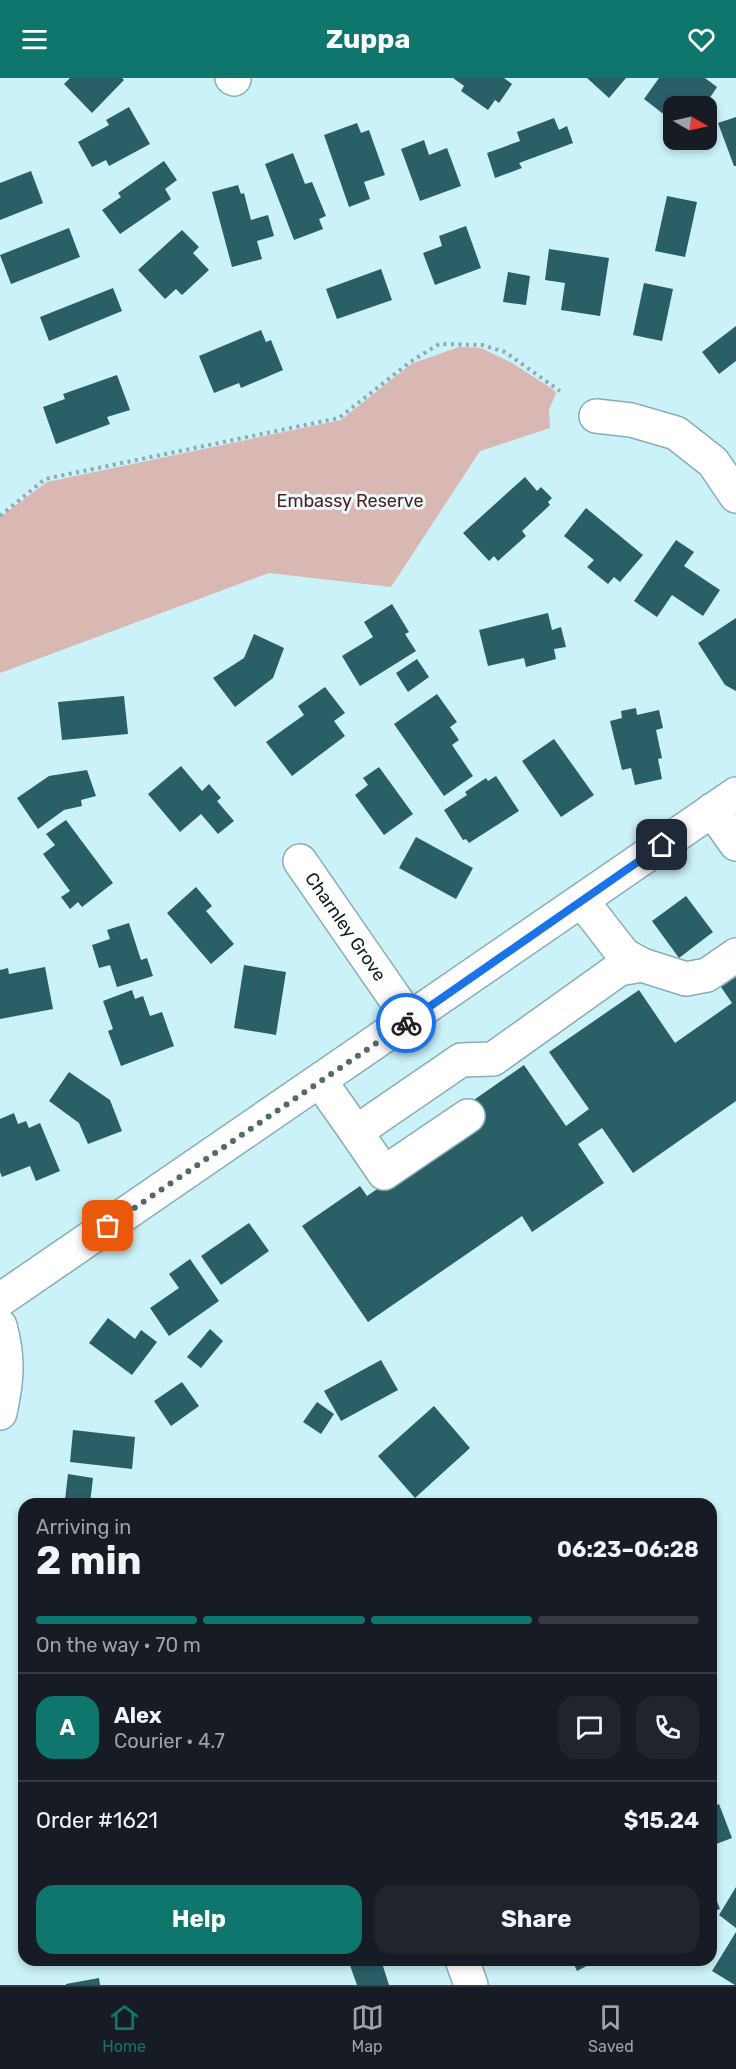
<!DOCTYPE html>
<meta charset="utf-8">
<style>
body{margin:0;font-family:Rubik,sans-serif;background:#20242c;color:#f1f3f6;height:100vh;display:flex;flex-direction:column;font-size:22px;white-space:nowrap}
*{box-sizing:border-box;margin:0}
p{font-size:20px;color:#9ea1a6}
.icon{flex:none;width:33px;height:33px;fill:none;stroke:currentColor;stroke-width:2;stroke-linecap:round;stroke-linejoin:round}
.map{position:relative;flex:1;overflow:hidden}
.drawer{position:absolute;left:18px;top:1420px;width:699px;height:468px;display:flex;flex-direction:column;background:#171b24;border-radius:18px;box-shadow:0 3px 9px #0003}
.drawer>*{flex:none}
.needle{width:39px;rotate:99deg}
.fabs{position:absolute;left:663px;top:18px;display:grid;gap:12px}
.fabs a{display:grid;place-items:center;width:54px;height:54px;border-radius:12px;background:#171b24;box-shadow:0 3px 9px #0003;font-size:30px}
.pin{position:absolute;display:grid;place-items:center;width:51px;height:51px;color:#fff;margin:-26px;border-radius:12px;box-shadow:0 3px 9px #0006}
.courier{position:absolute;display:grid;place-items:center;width:60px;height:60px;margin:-30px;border:4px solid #1a73e8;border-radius:50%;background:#fff;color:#222;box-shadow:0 2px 8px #0007}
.head em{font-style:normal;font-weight:700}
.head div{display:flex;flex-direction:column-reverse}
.head{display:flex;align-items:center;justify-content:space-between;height:102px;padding:0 18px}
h1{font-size:39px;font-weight:700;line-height:45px}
.bar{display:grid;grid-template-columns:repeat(4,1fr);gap:9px 6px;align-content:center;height:72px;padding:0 18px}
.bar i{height:8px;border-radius:4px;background:#363941}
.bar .selected{background:#0f766e}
.bar p{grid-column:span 4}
.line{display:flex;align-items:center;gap:15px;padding:0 18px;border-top:2px solid #363941}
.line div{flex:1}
.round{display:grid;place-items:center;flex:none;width:63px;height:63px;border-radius:18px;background:#20242c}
.primary-button{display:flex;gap:12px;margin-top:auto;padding:12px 18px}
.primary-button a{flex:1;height:69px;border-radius:18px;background:#0f766e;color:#fff;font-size:24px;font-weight:700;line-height:69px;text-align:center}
.primary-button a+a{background:#20242c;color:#f1f3f6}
header{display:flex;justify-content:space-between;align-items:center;height:78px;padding:0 18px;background:#0f766e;color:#fff;font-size:27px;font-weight:700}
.tabs{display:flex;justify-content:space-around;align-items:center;height:84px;border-top:2px solid #363941;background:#171b24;font-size:16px;color:#9ea1a6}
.tabs a{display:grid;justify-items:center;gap:3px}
.tabs .selected{color:#0f766e}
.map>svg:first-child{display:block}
</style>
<header><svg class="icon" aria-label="menu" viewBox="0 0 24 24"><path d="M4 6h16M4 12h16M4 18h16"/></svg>Zuppa<svg class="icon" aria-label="heart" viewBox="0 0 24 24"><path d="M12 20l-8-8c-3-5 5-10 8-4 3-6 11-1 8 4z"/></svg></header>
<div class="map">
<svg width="736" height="1907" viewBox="0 0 736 1907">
<rect width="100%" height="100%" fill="#cbf2f8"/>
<polygon fill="#d9b7b3" points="459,269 481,270 512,285 554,312 556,316 549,331 550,350 480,373 391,509 269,495 0,595 0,439 47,404 341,342 411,286"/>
<g fill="#2b5f67">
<polygon points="70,0 122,0 124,2 92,35 64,6"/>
<polygon points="453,0 504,0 512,6 499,25 495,22 488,32 461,13 464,8"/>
<polygon points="587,0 626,0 609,20"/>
<polygon points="659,0 705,0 717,9 707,24 698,18 691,28 679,20 666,38 644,21"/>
<polygon points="129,29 150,66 109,88 106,82 92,89 78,64 109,47 106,42"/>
<polygon points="736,39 736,88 734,88 718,45"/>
<polygon points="554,40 559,52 567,48 573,65 519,85 522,90 495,100 487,75 520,63 517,54"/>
<polygon points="357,45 361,55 369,52 385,97 364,104 370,121 349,129 324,57"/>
<polygon points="424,62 429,77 447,70 461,108 420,123 401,71"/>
<polygon points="293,75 305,106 312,104 326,138 319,141 323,151 294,162 265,86"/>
<polygon points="164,83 177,102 165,111 171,121 120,156 102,132 121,119 118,115"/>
<polygon points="31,93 43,125 0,142 0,105"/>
<polygon points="238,107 241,116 244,115 251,142 268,137 274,158 257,163 262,181 232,189 212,114"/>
<polygon points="667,118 697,124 685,179 655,173"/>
<polygon points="466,148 481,190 435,207 423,175 442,168 439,158"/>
<polygon points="69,150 80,179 11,206 0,177"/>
<polygon points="182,152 199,169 193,175 209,192 182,217 176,211 165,221 138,192"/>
<polygon points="549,171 609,180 600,238 561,232 565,205 545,202"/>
<polygon points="381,191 392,222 337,241 326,211"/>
<polygon points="508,194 530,198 526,227 503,224"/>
<polygon points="644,205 673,211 662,263 633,257"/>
<polygon points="113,210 122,233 49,263 40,239"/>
<polygon points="736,248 736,283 719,296 702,274"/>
<polygon points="261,252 266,264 271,262 283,292 241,310 239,305 214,315 199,278"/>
<polygon points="117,297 130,332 107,339 110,346 56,366 43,329 65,321 63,316"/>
<polygon points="525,399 537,413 541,409 552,420 548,424 550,427 522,453 526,458 498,483 494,478 489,483 463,455"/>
<polygon points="586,430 643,477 620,504 614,499 608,506 587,489 594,482 564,458"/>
<polygon points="676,462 694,474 684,488 720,512 703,538 672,517 657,539 634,523"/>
<polygon points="392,526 409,554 405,556 416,573 360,608 342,578 373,559 364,544"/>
<polygon points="548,535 552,552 561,549 566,569 554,571 556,581 526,589 524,580 488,588 479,552"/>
<polygon points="736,540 736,613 725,607 698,565"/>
<polygon points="254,556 284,570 273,600 235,629 213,600 244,580"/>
<polygon points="417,581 429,599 408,614 396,595"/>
<polygon points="325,609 345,635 334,643 345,658 292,698 266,664 304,637 298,628"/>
<polygon points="437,616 457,644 450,649 459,662 452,667 473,698 444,718 394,646"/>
<polygon points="124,618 128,656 62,662 58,624"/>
<polygon points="636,630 637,637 659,632 663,650 656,652 662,680 658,681 662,701 635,707 631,690 622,692 610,643 622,640 621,633"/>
<polygon points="554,661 594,717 561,739 522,683"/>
<polygon points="181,688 202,713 209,706 221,720 217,723 234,743 218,756 201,736 180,754 148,716"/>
<polygon points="379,689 413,736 384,757 355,717 368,707 363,700"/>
<polygon points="87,692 96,718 81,722 82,728 64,732 38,751 17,720 49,698"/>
<polygon points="496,698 519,733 469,765 466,761 463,762 444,732 467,717 465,714 486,700 488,703"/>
<polygon points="66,742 113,805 82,829 78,824 70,831 61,819 70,813 43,776 55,767 46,756"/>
<polygon points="416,759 473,790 456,821 399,790"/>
<polygon points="196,809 212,828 206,833 234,866 211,886 167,835"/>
<polygon points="686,818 713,854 679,880 652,843"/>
<polygon points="129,845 141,882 147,880 153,898 117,909 110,887 99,890 92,867 110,861 107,852"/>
<polygon points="244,887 286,894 276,957 234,950"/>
<polygon points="45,889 53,931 0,941 0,892 8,890 9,896"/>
<polygon points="736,899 736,1023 633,1095 602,1050 578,1066 604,1105 532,1154 522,1138 368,1244 302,1148 360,1108 367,1118 478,1042 468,1026 524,987 566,1048 589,1031 549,974 639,912 675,965 732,925 721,909"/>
<polygon points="132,912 135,921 143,918 150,938 162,934 174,968 121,988 108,953 113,951 103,923"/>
<polygon points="69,994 110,1022 122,1053 88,1066 79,1045 49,1023"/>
<polygon points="14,1035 18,1046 26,1043 29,1050 40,1045 60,1093 36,1103 30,1088 2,1099 0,1094 0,1041"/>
<polygon points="249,1145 269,1173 221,1207 201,1178"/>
<polygon points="190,1181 219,1223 169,1258 150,1230 179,1210 169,1196"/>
<polygon points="108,1240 135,1261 141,1252 157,1264 132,1297 89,1265"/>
<polygon points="210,1251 223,1263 201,1290 187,1279"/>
<polygon points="381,1282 398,1312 341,1343 324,1313"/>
<polygon points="182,1304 199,1328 171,1348 154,1323"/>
<polygon points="317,1324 334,1336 321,1356 303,1344"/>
<polygon points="434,1328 470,1370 415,1420 378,1378"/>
<polygon points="73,1352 135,1359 132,1391 70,1384"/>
<polygon points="68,1396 93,1400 90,1425 65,1422"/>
<polygon points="719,1726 732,1760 711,1768 711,1729"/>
<polygon points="713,1801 717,1811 713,1813 720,1831 711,1834 711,1802"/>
<polygon points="736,1809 736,1850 719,1837"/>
<polygon points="736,1854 736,1907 735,1907 712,1893"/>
<polygon points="348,1882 381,1882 389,1907 357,1907"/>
<polygon points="572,1882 598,1882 577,1893"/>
<polygon points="99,1900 100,1907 66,1907 66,1906"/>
</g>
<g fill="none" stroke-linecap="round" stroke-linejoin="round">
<defs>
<g id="minor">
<polyline points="232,0 234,1"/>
<polyline points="596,338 631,342 676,355 713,384 736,418"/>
<polyline points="712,732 736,766"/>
<path id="s1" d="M300,783L410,942"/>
<polyline points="582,823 624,877 642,887"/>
<polyline points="320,1003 356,1054 461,982 493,981 619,891 642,887 686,901 707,897 736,877"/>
<polyline points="356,1054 384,1095 468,1038"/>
<polyline points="0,1222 736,716"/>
<path d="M0,1248C9,1280 7,1303 0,1335"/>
<polyline points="462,1882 471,1907"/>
</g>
</defs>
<use href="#minor" stroke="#88adb2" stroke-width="36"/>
<polyline stroke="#8dacb1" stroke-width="4" stroke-dasharray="3 4.5" stroke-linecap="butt" points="0,438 45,401 339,340 410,284 439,266 482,267 505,274 560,313"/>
<use href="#minor" stroke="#fff" stroke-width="33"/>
</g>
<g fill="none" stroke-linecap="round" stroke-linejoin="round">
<polyline stroke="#52696d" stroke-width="6" stroke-dasharray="0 10.8" points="108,1148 406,945"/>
<polyline stroke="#1a73e8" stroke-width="8" points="406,945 662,767"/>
</g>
<g text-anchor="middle" stroke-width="6" stroke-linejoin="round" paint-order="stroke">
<g font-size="18" fill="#551b18" stroke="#ebfafd">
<text x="350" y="429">Embassy Reserve</text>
</g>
<g font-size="18" fill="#111f22" stroke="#ebfafd">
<text dy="6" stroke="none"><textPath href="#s1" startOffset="80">Charnley Grove</textPath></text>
</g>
</g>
</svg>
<div class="fabs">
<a><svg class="needle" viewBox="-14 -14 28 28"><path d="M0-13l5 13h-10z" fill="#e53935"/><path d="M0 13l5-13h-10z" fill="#9ea1a6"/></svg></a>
</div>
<div class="pin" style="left:108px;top:1148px;background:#ea580c"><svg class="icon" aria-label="bag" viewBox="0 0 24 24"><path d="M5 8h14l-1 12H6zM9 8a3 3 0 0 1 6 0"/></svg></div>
<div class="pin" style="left:662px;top:767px;background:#1f2937"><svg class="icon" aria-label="home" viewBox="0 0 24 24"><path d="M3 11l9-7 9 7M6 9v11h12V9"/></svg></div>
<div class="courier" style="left:406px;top:945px"><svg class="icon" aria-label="bike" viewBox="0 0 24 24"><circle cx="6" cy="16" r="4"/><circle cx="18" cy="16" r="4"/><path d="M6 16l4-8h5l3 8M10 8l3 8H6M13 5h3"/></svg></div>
<section class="drawer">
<div class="head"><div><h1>2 min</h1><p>Arriving in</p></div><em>06:23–06:28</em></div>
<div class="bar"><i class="selected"></i><i class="selected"></i><i class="selected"></i><i></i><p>On the way · 70 m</p></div>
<div class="line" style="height:108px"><b class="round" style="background:#0f766e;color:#fff">A</b><div><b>Alex</b><p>Courier · 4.7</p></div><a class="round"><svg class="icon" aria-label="chat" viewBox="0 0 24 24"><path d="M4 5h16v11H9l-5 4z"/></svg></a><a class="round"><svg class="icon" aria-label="phone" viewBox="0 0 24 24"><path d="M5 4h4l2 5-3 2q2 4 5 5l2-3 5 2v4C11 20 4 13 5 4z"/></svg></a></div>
<div class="line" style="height:78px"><div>Order #1621</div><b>$15.24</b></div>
<div class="primary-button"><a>Help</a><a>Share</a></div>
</section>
</div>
<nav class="tabs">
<a class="selected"><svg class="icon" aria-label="home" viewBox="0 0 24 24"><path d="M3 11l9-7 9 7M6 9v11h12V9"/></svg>Home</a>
<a><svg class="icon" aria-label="map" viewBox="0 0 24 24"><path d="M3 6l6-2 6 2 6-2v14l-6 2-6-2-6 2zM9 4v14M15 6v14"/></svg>Map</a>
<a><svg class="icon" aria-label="saved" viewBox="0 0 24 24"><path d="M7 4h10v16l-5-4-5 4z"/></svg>Saved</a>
</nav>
